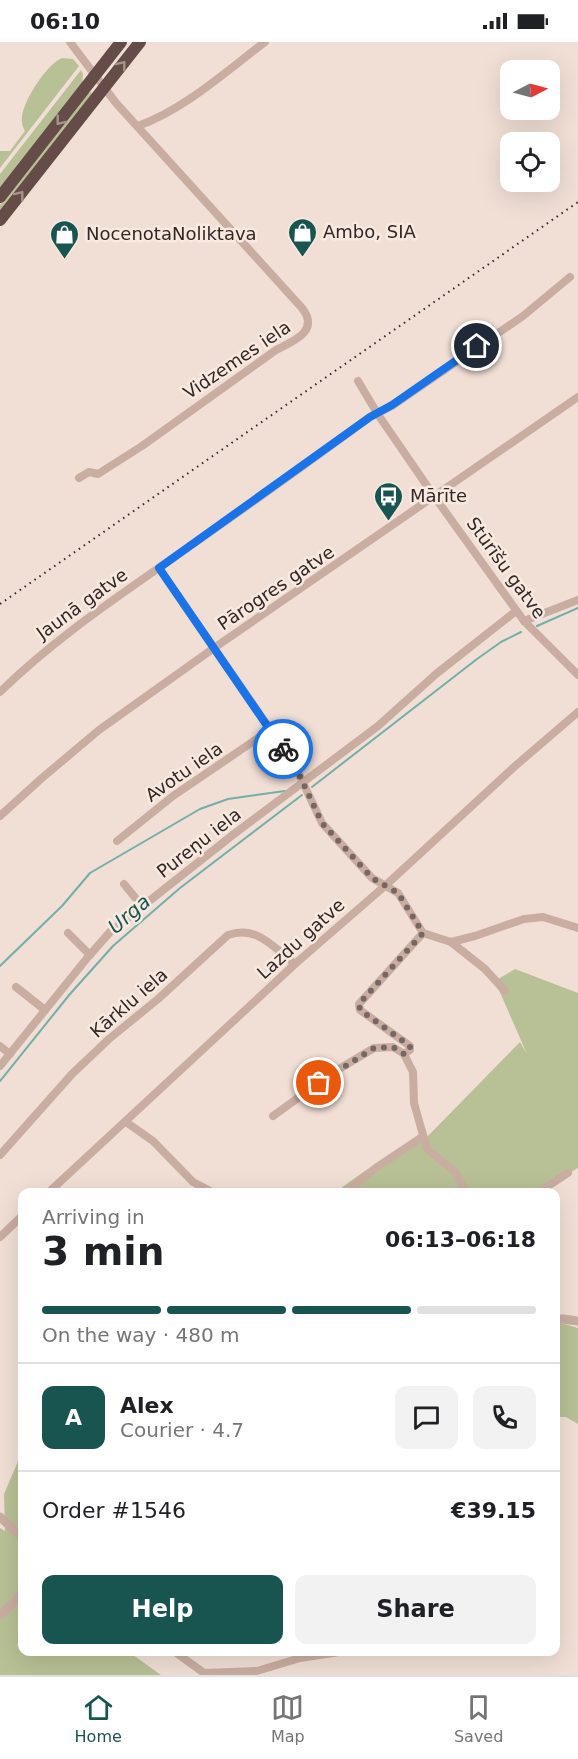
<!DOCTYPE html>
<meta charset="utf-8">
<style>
body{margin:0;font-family:"DejaVu Sans",sans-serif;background:#f2f2f2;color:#202124;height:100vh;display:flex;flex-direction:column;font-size:22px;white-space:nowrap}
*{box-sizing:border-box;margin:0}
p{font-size:20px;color:#757577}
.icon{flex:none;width:33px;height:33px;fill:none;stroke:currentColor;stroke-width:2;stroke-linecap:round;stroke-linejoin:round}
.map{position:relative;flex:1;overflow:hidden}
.details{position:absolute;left:18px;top:1146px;width:542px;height:468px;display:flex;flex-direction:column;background:#fff;border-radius:12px;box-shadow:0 6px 24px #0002}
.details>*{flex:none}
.needle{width:39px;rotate:84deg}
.controls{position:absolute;left:500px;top:18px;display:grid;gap:12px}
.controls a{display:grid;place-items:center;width:60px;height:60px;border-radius:12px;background:#fff;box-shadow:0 6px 24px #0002;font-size:30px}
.pin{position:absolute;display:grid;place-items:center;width:51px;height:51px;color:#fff;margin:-26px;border:3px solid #fff;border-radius:50%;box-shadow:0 2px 6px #0007}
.courier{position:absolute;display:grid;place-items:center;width:60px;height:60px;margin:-30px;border:4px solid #1a73e8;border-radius:50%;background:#fff;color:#222;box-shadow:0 2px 8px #0007}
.headline em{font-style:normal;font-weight:800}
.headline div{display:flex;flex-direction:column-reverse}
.headline{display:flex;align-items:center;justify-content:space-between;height:102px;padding:0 24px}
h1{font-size:39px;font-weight:800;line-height:45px}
.bar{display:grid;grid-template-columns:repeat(4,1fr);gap:9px 6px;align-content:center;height:72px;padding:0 24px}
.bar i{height:8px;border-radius:4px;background:#e0e0e0}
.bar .active{background:#185550}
.bar p{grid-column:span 4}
.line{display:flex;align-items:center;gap:15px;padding:0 24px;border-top:2px solid #e0e0e0}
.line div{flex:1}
.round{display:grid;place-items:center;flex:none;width:63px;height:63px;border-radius:12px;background:#f2f2f2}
.action{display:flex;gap:12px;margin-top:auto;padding:12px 24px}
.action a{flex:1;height:69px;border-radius:12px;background:#185550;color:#fff;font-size:24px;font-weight:800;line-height:69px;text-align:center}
.action a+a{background:#f2f2f2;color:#202124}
.status{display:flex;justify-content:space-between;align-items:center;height:42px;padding:0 30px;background:#fff;direction:ltr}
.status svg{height:16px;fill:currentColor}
.menu{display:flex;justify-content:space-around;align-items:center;height:84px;border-top:2px solid #e0e0e0;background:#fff;font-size:16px;color:#757577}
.menu a{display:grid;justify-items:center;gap:3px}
.menu .active{color:#185550}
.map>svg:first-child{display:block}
</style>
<div class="status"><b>06:10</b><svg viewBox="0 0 49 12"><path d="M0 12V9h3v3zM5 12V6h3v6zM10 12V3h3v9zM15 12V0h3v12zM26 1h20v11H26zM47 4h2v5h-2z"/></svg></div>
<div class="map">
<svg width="578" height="1633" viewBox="0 0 578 1633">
<rect width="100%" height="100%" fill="#f1dfd5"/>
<g fill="#b8c095">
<path d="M62,16L73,17L79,24L0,126V109H10L25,89C23,85 21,80 22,75C23,59 47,22 62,16Z"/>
<polygon points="81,28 83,32 82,42 0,148 0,132"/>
<polygon points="91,50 92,52 0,170 0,163 87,51"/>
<path d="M515,927L578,951V1126L537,1150H342L341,1146C368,1126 394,1109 426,1096L520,1000L527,1012L495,939Z"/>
<polygon points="561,1281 578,1286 578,1382 566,1375 555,1375 555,1282"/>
<polygon points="22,1410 22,1610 129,1610 161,1633 0,1633 0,1486 5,1489 4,1452"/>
</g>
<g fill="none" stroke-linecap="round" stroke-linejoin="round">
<g stroke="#73afa8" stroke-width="2">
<polyline points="537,584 578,566"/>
<polyline points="312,745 477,617 501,600 521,590"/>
<polyline points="0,924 62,864 90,831 200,767 228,757 285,749"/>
<polyline points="0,1039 70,952 113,904 180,846 302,753"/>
</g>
<g stroke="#c9ada1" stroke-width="8">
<path d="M70,0L116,61L302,266C320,289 294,299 276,308L142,404L98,432L89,430L79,436"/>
<path d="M138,84C185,67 225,30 265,0"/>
<polyline points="358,339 377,371 434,454 524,579 578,633"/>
<polyline points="159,526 281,703 296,726 322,781 372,836 398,851 423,891 451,900 475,894 524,877 543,875 578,886"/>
<polyline points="524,579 578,558"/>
<path d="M0,650C53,598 113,558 173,516C239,470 305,423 370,375L392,364L523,274L570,235"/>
<polyline points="0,774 42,736 99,688 214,606 578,355"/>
<polyline points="117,799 173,754 270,688"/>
<polyline points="124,842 142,864"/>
<polyline points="68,891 90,913"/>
<polyline points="451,900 485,927 505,949"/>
<polyline points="16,945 45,968"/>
<polyline points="0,1004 10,1012"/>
<polyline points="404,1012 410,1008 410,1004 360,968 359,962 423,891"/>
<polyline points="0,1024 88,915 110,890 234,792 378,684 436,632 516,569"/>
<polyline points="273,1074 334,1030 374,1006 393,1005 404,1012 413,1030 414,1061 427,1107 455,1130 466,1150"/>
<polyline points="126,1080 153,1099 193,1140 212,1150"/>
<path d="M0,1113L72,1032L109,997L158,957L228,893C257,883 273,905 295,922"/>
<polyline points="49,1150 295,922 386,843 514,725 578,670"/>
<polyline points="346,1150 377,1125 422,1095"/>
<polyline points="539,1150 568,1131"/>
<polyline points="0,1195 22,1174"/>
<polyline points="555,1506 556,1505"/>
<polyline points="175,1610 204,1631 257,1629 300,1616 339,1610"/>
</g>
<g stroke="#c9ada1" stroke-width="9">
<polyline points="555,1277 563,1277 578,1279"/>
<polyline points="0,1475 22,1495"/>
<polyline points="0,1573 17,1558 22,1549"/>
</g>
<g stroke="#654c48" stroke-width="12">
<polyline points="0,155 121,0"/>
<polyline points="0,178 140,0"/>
</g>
<polyline stroke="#332624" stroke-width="2" stroke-dasharray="1.5 4.5" stroke-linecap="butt" points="0,562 578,160"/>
</g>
<defs><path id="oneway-chevron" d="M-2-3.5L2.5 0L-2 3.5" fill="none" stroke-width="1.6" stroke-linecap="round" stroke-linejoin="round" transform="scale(1.5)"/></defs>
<g stroke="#a8938d">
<use href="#oneway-chevron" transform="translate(122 23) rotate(-52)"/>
<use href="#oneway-chevron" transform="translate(60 79) rotate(128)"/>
<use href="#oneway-chevron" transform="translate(20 153) rotate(-52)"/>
</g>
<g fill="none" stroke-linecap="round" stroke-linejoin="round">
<polyline stroke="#766762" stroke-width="6" stroke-dasharray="0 10.8" points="283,707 296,726 322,781 372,836 398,851 423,891 359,962 360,968 410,1004 410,1008 404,1012 393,1005 374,1006 319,1041"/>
<polyline stroke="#1a73e8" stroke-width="8" points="283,707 159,526 370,375 392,363 477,304"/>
</g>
<defs>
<symbol id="shop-pin" viewBox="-11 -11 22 30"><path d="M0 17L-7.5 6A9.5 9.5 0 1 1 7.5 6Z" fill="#185550" stroke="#f9eae1"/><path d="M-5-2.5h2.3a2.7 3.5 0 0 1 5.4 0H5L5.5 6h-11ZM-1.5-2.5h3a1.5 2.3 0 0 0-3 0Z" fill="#fff"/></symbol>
<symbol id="bus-pin" viewBox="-11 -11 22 30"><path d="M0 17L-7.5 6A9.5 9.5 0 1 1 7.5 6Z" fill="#185550" stroke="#f9eae1"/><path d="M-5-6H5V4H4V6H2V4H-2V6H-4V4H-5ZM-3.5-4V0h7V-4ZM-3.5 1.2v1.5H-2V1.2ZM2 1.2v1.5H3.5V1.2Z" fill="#fff"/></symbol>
</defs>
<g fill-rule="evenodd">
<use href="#shop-pin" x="286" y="174" width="33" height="45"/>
<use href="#shop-pin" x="48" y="176" width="33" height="45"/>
<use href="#bus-pin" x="372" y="438" width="33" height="45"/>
</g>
<g text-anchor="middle" stroke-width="5" stroke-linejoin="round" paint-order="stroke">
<g font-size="18" fill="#332624" stroke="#f9eae1" text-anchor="start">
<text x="323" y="196">Ambo, SIA</text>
<text x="86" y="198">NocenotaNoliktava</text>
<text x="410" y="460">Mārīte</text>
</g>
<g font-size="18" fill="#332624" stroke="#f9eae1">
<text transform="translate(237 318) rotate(-34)" y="6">Vidzemes iela</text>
<text transform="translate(506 526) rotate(54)" y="6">Stūrīšu gatve</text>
<text transform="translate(276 546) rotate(-34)" y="6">Pārogres gatve</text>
<text transform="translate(82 562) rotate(-36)" y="6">Jaunā gatve</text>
<text transform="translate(184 730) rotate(-35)" y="6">Avotu iela</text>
<text transform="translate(199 801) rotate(-38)" y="6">Pureņu iela</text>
<text transform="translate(301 897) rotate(-42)" y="6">Lazdu gatve</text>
<text transform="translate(129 961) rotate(-41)" y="6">Kārklu iela</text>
</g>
<g font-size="20" font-style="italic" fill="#185550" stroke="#f9eae1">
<text transform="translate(129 872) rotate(-41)" y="7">Urga</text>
</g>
</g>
</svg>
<div class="controls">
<a><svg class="needle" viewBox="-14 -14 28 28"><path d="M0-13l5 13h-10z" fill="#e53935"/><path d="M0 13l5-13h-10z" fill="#757577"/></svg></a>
<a><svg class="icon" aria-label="locate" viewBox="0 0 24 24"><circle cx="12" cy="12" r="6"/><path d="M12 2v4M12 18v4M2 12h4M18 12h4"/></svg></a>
</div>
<div class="pin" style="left:319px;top:1041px;background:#ea580c"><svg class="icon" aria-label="bag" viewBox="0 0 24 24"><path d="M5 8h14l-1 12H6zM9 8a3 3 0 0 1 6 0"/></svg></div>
<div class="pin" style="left:477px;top:304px;background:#1f2937"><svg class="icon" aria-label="home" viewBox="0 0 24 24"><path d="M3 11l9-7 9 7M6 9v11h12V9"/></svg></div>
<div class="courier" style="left:283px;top:707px"><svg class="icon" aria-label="bike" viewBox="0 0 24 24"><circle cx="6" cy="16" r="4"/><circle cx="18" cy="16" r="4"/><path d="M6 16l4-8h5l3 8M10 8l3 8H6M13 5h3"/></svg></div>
<section class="details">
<div class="headline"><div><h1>3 min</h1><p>Arriving in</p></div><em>06:13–06:18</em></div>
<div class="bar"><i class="active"></i><i class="active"></i><i class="active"></i><i></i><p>On the way · 480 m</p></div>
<div class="line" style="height:108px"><b class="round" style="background:#185550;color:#fff">A</b><div><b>Alex</b><p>Courier · 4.7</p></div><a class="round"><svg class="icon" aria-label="chat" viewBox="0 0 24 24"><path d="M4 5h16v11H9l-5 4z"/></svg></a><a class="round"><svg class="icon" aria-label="phone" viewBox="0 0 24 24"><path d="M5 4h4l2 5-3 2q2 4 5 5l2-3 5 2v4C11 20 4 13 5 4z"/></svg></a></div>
<div class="line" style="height:78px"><div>Order #1546</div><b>€39.15</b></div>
<div class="action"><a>Help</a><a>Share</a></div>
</section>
</div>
<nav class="menu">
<a class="active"><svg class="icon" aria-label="home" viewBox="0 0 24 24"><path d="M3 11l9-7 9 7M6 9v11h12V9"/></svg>Home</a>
<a><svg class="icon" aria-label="map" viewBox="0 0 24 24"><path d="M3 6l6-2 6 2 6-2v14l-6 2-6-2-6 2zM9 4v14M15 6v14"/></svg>Map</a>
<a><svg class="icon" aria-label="saved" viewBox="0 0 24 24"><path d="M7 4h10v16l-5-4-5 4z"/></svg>Saved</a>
</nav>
